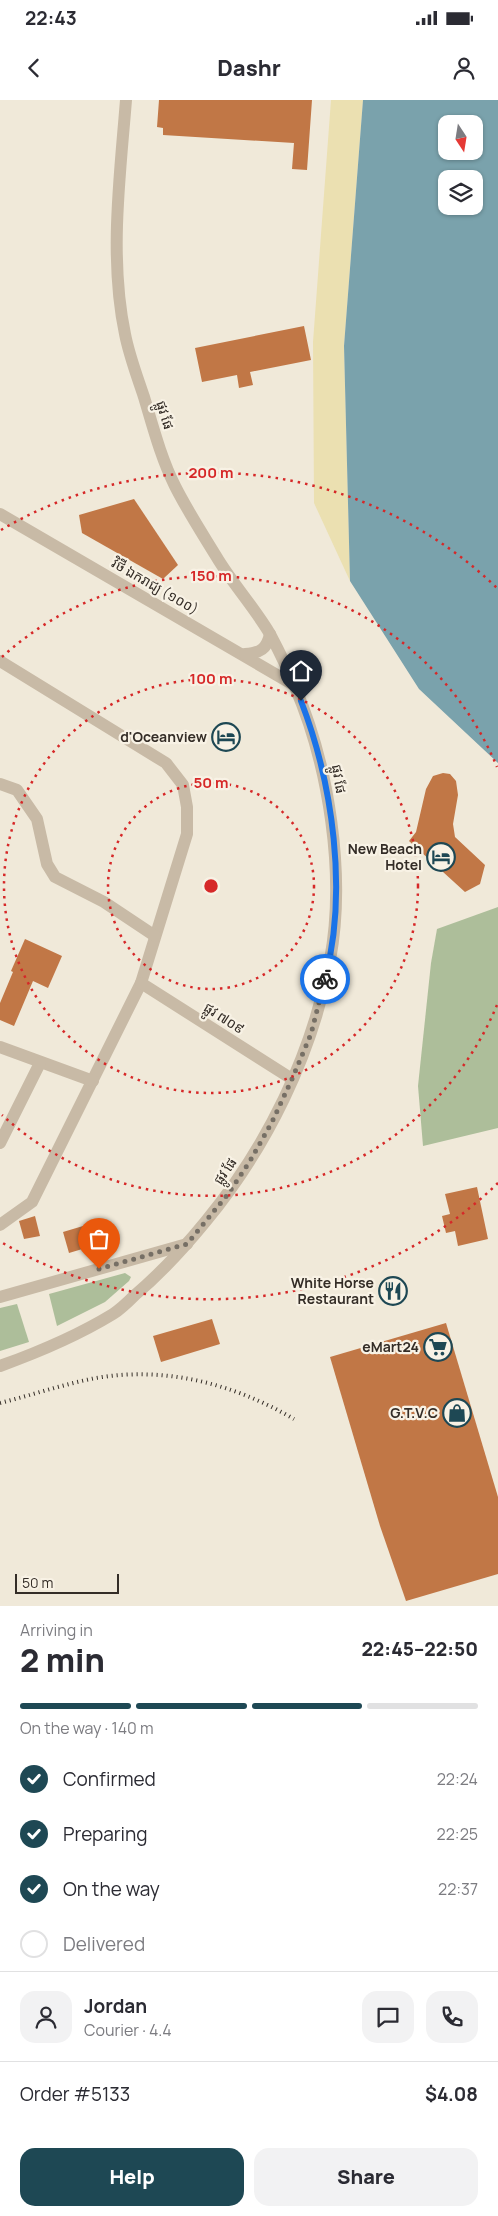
<!DOCTYPE html>
<meta charset="utf-8">
<style>
body{margin:0;font-family:Manrope,"Noto Sans Khmer",sans-serif;background:#f2f2f3;color:#2b2b33;height:100vh;display:flex;flex-direction:column;font-size:19px;white-space:nowrap}
*{box-sizing:border-box;margin:0}
p{font-size:16px;color:#7c7c81}
.icon{flex:none;width:28px;height:28px;fill:none;stroke:currentColor;stroke-width:2;stroke-linecap:round;stroke-linejoin:round}
.map{position:relative;height:1506px;overflow:hidden}
.side{display:flex;flex-direction:column;background:#fff;flex:1}
.side>*{flex:none}
.needle{width:32px;rotate:168deg}
.buttons{position:absolute;left:438px;top:15px;display:grid;gap:10px}
.buttons a{display:grid;place-items:center;width:45px;height:45px;border-radius:10px;background:#fff;box-shadow:0 1px 4px #0004;font-size:25px}
.scale{position:absolute;left:15px;bottom:12px;width:104px;box-sizing:border-box;padding-left:5px;border:2px solid #342d27;border-top:0;font-size:14px;line-height:18px;white-space:nowrap;color:#342d27;-webkit-text-stroke:4px #f8f2e5;paint-order:stroke}
.pin{position:absolute;display:grid;place-items:center;width:42px;height:42px;color:#fff;margin:-51px -21px;border-radius:50% 50% 50% 0;rotate:-45deg;box-shadow:0 0 5px #0007}
.pin .icon{rotate:45deg}
.courier{position:absolute;display:grid;place-items:center;width:50px;height:50px;margin:-25px;border:4px solid #1a73e8;border-radius:50%;background:#fff;color:#222;box-shadow:0 1px 6px #0007}
.overview em{font-style:normal;font-weight:800}
.overview div{display:flex;flex-direction:column-reverse}
.overview{display:flex;align-items:center;justify-content:space-between;height:85px;padding:0 20px}
h1{font-size:32px;font-weight:800;line-height:38px}
.bar{display:grid;grid-template-columns:repeat(4,1fr);gap:8px 5px;align-content:center;height:60px;padding:0 20px}
.bar i{height:6px;border-radius:4px;background:#e1e1e2}
.bar .active{background:#1e4854}
.bar p{grid-column:span 4}
.line{display:flex;align-items:center;gap:12px;padding:0 20px;border-top:1px solid #e1e1e2}
.line div{flex:1}
.round{display:grid;place-items:center;flex:none;width:52px;height:52px;border-radius:15px;background:#f2f2f3}
ol{padding:0 20px;list-style:none}
li{display:flex;align-items:center;gap:15px;height:55px}
li p{margin-inline-start:auto}
li .icon{padding:5px;border-radius:50%;background:#1e4854;color:#fff;stroke-width:4}
li:last-child{color:#7c7c81}
li i{width:28px;height:28px;border:2px solid #e1e1e2;border-radius:50%}
.primary-button{display:flex;gap:10px;margin-top:auto;padding:10px 20px}
.primary-button a{flex:1;height:58px;border-radius:15px;background:#1e4854;color:#fff;font-size:20px;font-weight:800;line-height:58px;text-align:center}
.primary-button a+a{background:#f2f2f3;color:#2b2b33}
.status{display:flex;justify-content:space-between;align-items:center;height:35px;padding:0 25px;background:#fff;direction:ltr}
.status svg{height:14px;fill:currentColor}
header{display:flex;justify-content:space-between;align-items:center;height:65px;padding:0 20px;background:#fff;font-size:22px;font-weight:800}
.map>svg:first-child{display:block}
</style>
<div class="status"><b>22:43</b><svg viewBox="0 0 49 12"><path d="M0 12V9h3v3zM5 12V6h3v6zM10 12V3h3v9zM15 12V0h3v12zM26 1h20v11H26zM47 4h2v5h-2z"/></svg></div>
<header><svg class="icon" aria-label="back" viewBox="0 0 24 24"><path d="M15 5l-7 7 7 7"/></svg>Dashr<svg class="icon" aria-label="person" viewBox="0 0 24 24"><circle cx="12" cy="8" r="4"/><path d="M4 21q1-7 8-7t8 7"/></svg></header>
<div class="map">
<svg width="498" height="1506" viewBox="0 0 498 1506">
<rect width="100%" height="100%" fill="#f0e9d9"/>
<g fill="#adbe9a">
<polygon points="498,807 498,1028 423,1046 418,986 431,863 437,829"/>
<polygon points="125,1173 131,1177 129,1181 105,1202 57,1226 49,1194"/>
<polygon points="17,1204 29,1242 0,1251 0,1208"/>
</g>
<polygon fill="#ebe0b1" points="331,0 363,0 344,246 350,481 314,403 313,242"/>
<path fill="#7aa2ac" fill-rule="evenodd" d="M363,0H498V663L419,589L350,481L344,246ZM446,24H474V51H446ZM446,79H474V106H446Z"/>
<g fill="#c17746">
<polygon points="159,0 312,0 307,70 292,69 294,43 163,35 163,28 157,27"/>
<polygon points="304,226 311,260 250,272 253,285 239,288 237,275 202,282 195,248"/>
<polygon points="134,399 178,465 163,479 82,433 79,415"/>
<polygon points="443,673 450,674 456,681 458,695 453,724 455,737 485,765 480,784 465,792 409,741 416,732 426,689 433,676"/>
<polygon points="25,839 62,856 48,888 33,881 14,926 0,920 0,903 13,872 11,871"/>
<polygon points="477,1087 488,1139 458,1146 455,1131 446,1133 442,1116 450,1114 445,1094"/>
<polygon points="35,1116 40,1136 24,1139 19,1121"/>
<polygon points="83,1126 89,1147 69,1153 63,1132"/>
<polygon points="212,1219 220,1244 161,1262 153,1236"/>
<polygon points="446,1223 498,1397 498,1474 406,1501 380,1426 330,1257"/>
</g>
<g fill="none" stroke-linecap="round" stroke-linejoin="round">
<g stroke="#c8baa6" stroke-width="12">
<polyline points="0,561 166,663 183,685 187,707 187,734 141,883 32,1102 0,1125"/>
<polyline points="0,684 17,690 37,719 47,764 55,777 104,802 155,836"/>
<polyline points="141,883 292,979"/>
<polyline points="0,947 93,981"/>
<polyline points="0,1043 40,963"/>
<polyline points="0,1197 187,1144"/>
</g>
<g stroke="#c8baa6" stroke-width="12">
<polyline points="0,414 294,585"/>
<path d="M245,554C260,553 267,549 270,534"/>
<path d="M0,1266C39,1252 77,1236 113,1214C121,1209 128,1202 135,1195C161,1173 184,1148 206,1121C267,1047 312,955 330,860C346,775 329,666 295,587C288,569 279,551 270,534C254,507 232,483 216,456C202,433 187,410 175,386C161,358 153,327 144,297C137,276 129,255 125,234C109,158 120,76 126,0"/>
</g>
<path stroke="#342d27" stroke-width="4" stroke-dasharray="1 4" stroke-linecap="butt" d="M0,1303C32,1295 64,1284 96,1278C166,1266 234,1284 294,1319"/>
</g>
<g fill="none" stroke-linecap="round" stroke-linejoin="round">
<polyline stroke="#766f65" stroke-width="5" stroke-dasharray="0 9" points="99,1169 187,1144 228,1094 250,1061 272,1022 292,979 311,934 325,879"/>
<path stroke="#1a73e8" stroke-width="6" d="M301,601C333,684 348,792 325,879"/>
</g>
<g fill="none" stroke="#d62828" stroke-width="2.5" stroke-dasharray="2.5 5">
<circle cx="211" cy="786" r="103"/>
<circle cx="211" cy="786" r="207"/>
<path d="M497 905A310 310 0 0 1 2 1015M2 557A310 310 0 0 1 497 667"/>
<path d="M498 1083A413 413 0 0 1 1 1142M1 430A413 413 0 0 1 498 489"/>
</g>
<defs>
<symbol id="hotel-ring" viewBox="-11 -11 22 22"><circle r="9.5" fill="#f8f2e5" stroke="#1e4854" stroke-width="1.5"/><path d="M-6-4.5h1.5V1H6V5H4.5V3h-9V5H-6ZM-4 0a1.8 1.8 0 1 1 3.6 0ZM.5 0V-2.5h3Q6-2.5 6 0Z" fill="#1e4854"/></symbol>
<symbol id="restaurant-ring" viewBox="-11 -11 22 22"><circle r="9.5" fill="#f8f2e5" stroke="#1e4854" stroke-width="1.5"/><path d="M-5-6h1v4h1v-4h1v4h1v-4h1v5L-1.5 .5V6h-2V.5L-5-1ZM5-6V6H3V1.5H1.5Q1.5-4 5-6Z" fill="#1e4854"/></symbol>
<symbol id="supermarket-ring" viewBox="-11 -11 22 22"><circle r="9.5" fill="#f8f2e5" stroke="#1e4854" stroke-width="1.5"/><path d="M-6-5.5h2.5l.6 2H6L4.5 2H-2.5L-4.4-4H-6ZM-1.5 3.2a1.3 1.3 0 1 0 .1 0ZM3 3.2a1.3 1.3 0 1 0 .1 0Z" fill="#1e4854"/></symbol>
<symbol id="shop-ring" viewBox="-11 -11 22 22"><circle r="9.5" fill="#f8f2e5" stroke="#1e4854" stroke-width="1.5"/><path d="M-5-2.5h2.3a2.7 3.5 0 0 1 5.4 0H5L5.5 6h-11ZM-1.5-2.5h3a1.5 2.3 0 0 0-3 0Z" fill="#1e4854"/></symbol>
</defs>
<g fill-rule="evenodd">
<use href="#hotel-ring" x="210" y="621" width="32" height="32"/>
<use href="#hotel-ring" x="425" y="741" width="32" height="32"/>
<use href="#restaurant-ring" x="377" y="1175" width="32" height="32"/>
<use href="#supermarket-ring" x="422" y="1231" width="32" height="32"/>
<use href="#shop-ring" x="441" y="1297" width="32" height="32"/>
</g>
<g text-anchor="middle" stroke-width="4.5" stroke-linejoin="round" paint-order="stroke">
<g font-size="14" fill="#342d27" stroke="#f8f2e5">
<text transform="translate(165 315) rotate(73)" y="5">ផ្លូវ ផែ</text>
<text transform="translate(155 486) rotate(30)" y="5">វិថី ឯករាជ្យ (១០០)</text>
<text transform="translate(339 679) rotate(81)" y="5">ផ្លូវ ផែ</text>
<text transform="translate(224 918) rotate(33)" y="5">ផ្លូវ ៧០៩</text>
<text transform="translate(225 1071) rotate(-55)" y="5">ផ្លូវ ផែ</text>
</g>
<g font-size="14" font-weight="bold" fill="#342d27" stroke="#f8f2e5" text-anchor="end">
<text x="207" y="642">d'Oceanview</text>
<text x="422" y="754">New Beach<tspan x="422" dy="16">Hotel</tspan></text>
<text x="374" y="1188">White Horse<tspan x="374" dy="16">Restaurant</tspan></text>
<text x="419" y="1252">eMart24</text>
<text x="438" y="1318">G.T.V.C</text>
</g>
</g>
<circle cx="211" cy="786" r="8" fill="#d62828" stroke="#f8f2e5" stroke-width="2.5"/>
<g font-size="15" text-anchor="middle" font-weight="bold" fill="#d62828" stroke="#f8f2e5" stroke-width="4.5" stroke-linejoin="round" paint-order="stroke">
<text x="211" y="378">200 m</text>
<text x="211" y="481">150 m</text>
<text x="211" y="584">100 m</text>
<text x="211" y="688">50 m</text>
</g>
</svg>
<div class="buttons">
<a><svg class="needle" viewBox="-14 -14 28 28"><path d="M0-13l5 13h-10z" fill="#e53935"/><path d="M0 13l5-13h-10z" fill="#7c7c81"/></svg></a>
<a><svg class="icon" aria-label="layers" viewBox="0 0 24 24"><path d="M12 4l9 5-9 5-9-5zM3 14l9 5 9-5"/></svg></a>
</div>
<div class="scale">50 m</div>
<div class="pin" style="left:99px;top:1169px;background:#ea580c"><svg class="icon" aria-label="bag" viewBox="0 0 24 24"><path d="M5 8h14l-1 12H6zM9 8a3 3 0 0 1 6 0"/></svg></div>
<div class="pin" style="left:301px;top:601px;background:#1f2937"><svg class="icon" aria-label="home" viewBox="0 0 24 24"><path d="M3 11l9-7 9 7M6 9v11h12V9"/></svg></div>
<div class="courier" style="left:325px;top:879px"><svg class="icon" aria-label="bike" viewBox="0 0 24 24"><circle cx="6" cy="16" r="4"/><circle cx="18" cy="16" r="4"/><path d="M6 16l4-8h5l3 8M10 8l3 8H6M13 5h3"/></svg></div>
</div>
<section class="side">
<div class="overview"><div><h1>2 min</h1><p>Arriving in</p></div><em>22:45–22:50</em></div>
<div class="bar"><i class="active"></i><i class="active"></i><i class="active"></i><i></i><p>On the way · 140 m</p></div>
<ol>
<li><svg class="icon" aria-label="check" viewBox="0 0 24 24"><path d="M5 12l5 5 9-10"/></svg>Confirmed<p>22:24</p></li>
<li><svg class="icon" aria-label="check" viewBox="0 0 24 24"><path d="M5 12l5 5 9-10"/></svg>Preparing<p>22:25</p></li>
<li><svg class="icon" aria-label="check" viewBox="0 0 24 24"><path d="M5 12l5 5 9-10"/></svg>On the way<p>22:37</p></li>
<li><i></i>Delivered</li>
</ol>
<div class="line" style="height:90px"><a class="round"><svg class="icon" aria-label="person" viewBox="0 0 24 24"><circle cx="12" cy="8" r="4"/><path d="M4 21q1-7 8-7t8 7"/></svg></a><div><b>Jordan</b><p>Courier · 4.4</p></div><a class="round"><svg class="icon" aria-label="chat" viewBox="0 0 24 24"><path d="M4 5h16v11H9l-5 4z"/></svg></a><a class="round"><svg class="icon" aria-label="phone" viewBox="0 0 24 24"><path d="M5 4h4l2 5-3 2q2 4 5 5l2-3 5 2v4C11 20 4 13 5 4z"/></svg></a></div>
<div class="line" style="height:65px"><div>Order #5133</div><b>$4.08</b></div>
<div class="primary-button"><a>Help</a><a>Share</a></div>
</section>
